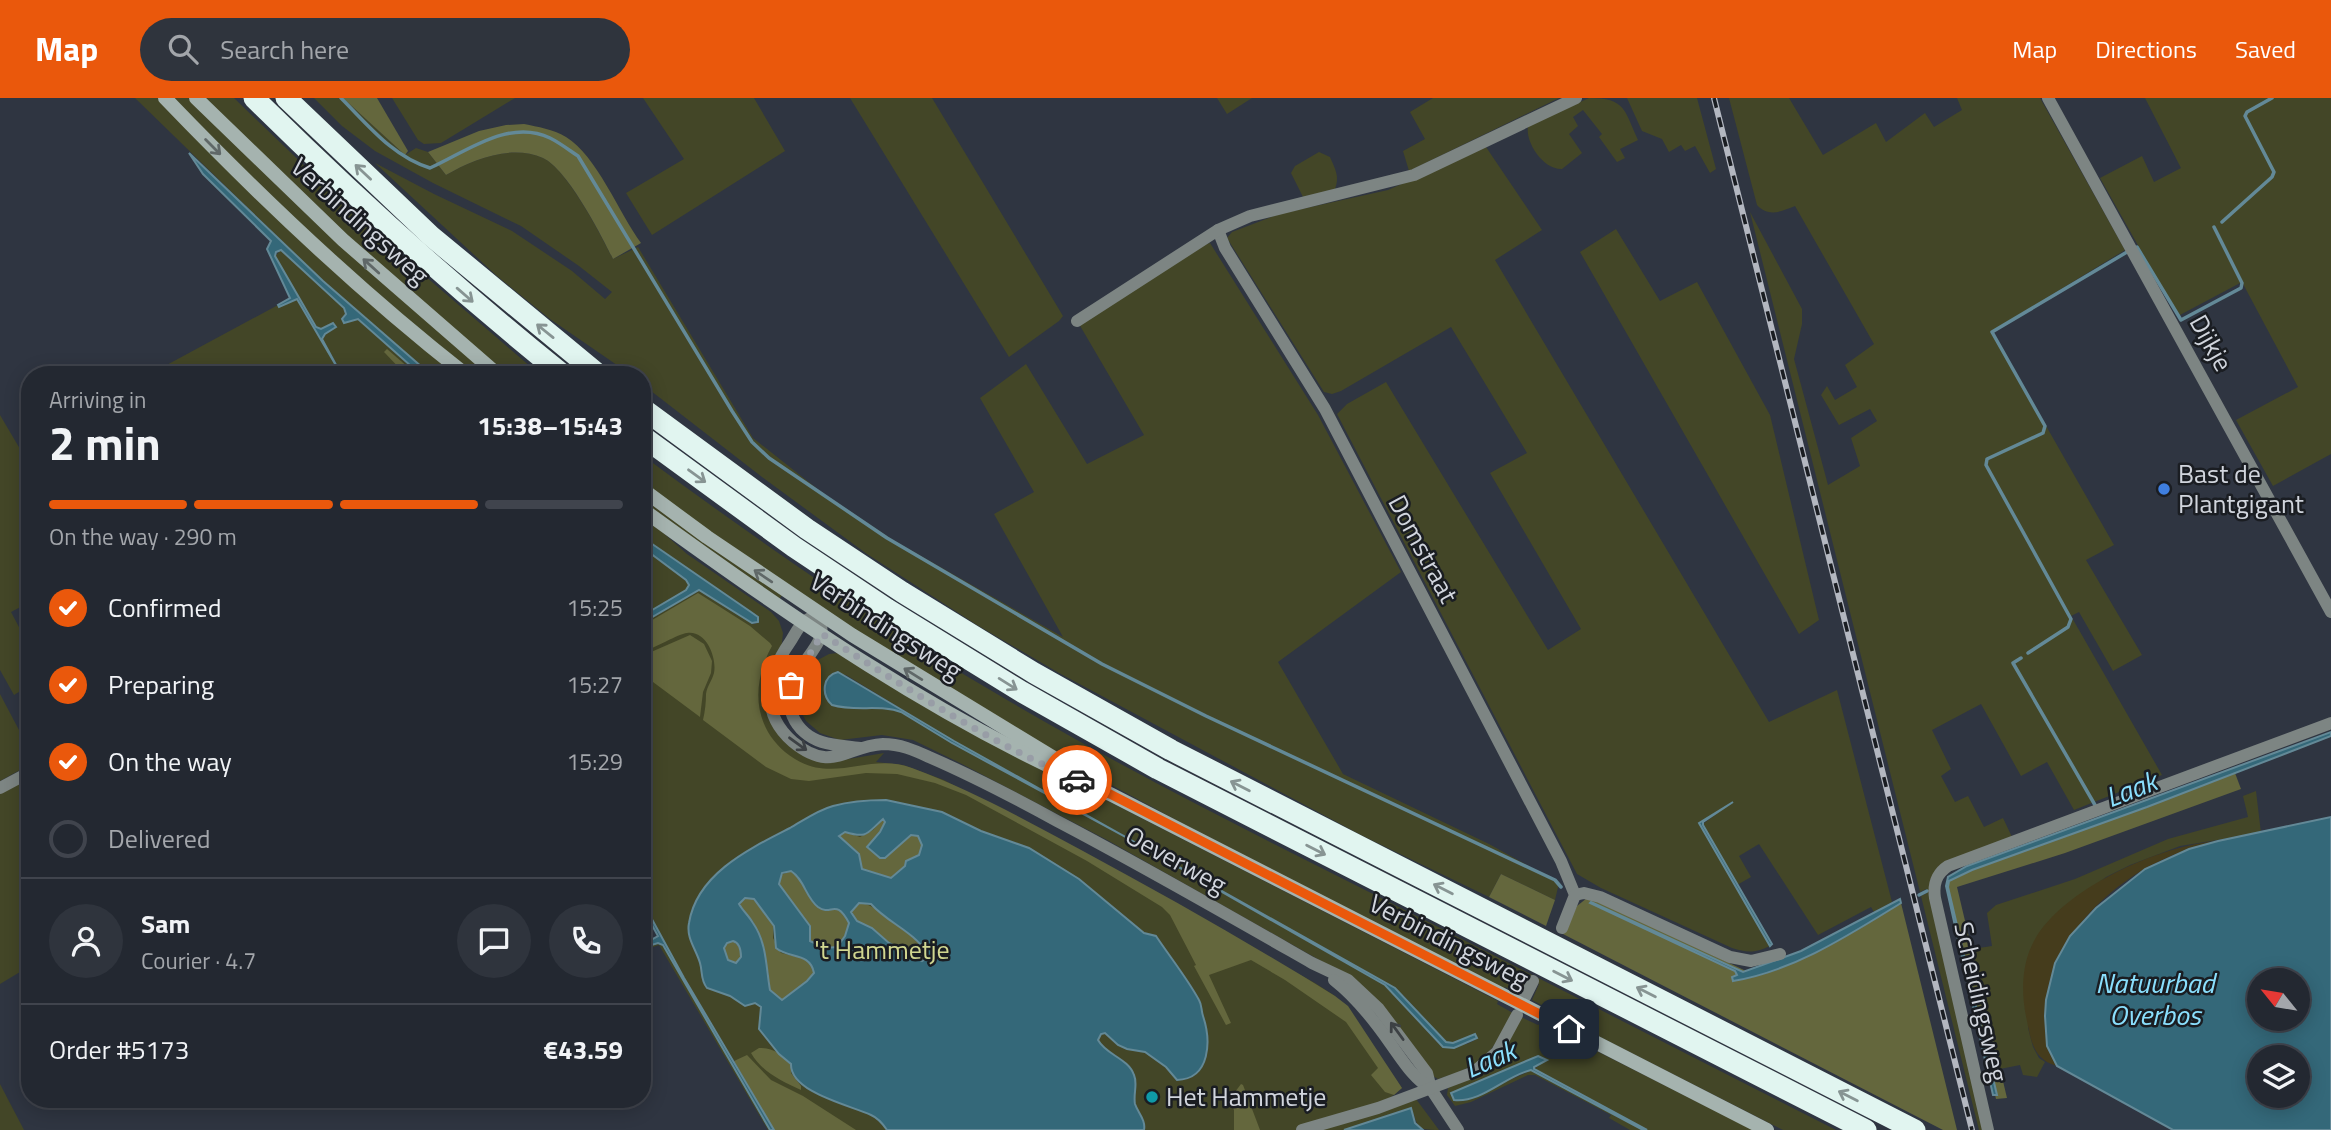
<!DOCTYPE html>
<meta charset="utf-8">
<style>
body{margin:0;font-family:"Titillium Web",sans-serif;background:#2f343d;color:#f1f3f6;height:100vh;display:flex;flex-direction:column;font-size:26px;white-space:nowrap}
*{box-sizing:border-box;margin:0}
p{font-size:23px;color:#a3a6ab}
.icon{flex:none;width:38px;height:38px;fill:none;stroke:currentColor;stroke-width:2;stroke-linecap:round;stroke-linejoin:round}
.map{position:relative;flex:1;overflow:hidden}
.panel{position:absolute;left:21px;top:268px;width:630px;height:742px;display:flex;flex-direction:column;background:#232831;border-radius:28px;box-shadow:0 4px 18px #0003,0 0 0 2px #40444d}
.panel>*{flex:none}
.needle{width:46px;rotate:300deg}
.tools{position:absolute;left:2247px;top:870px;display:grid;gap:14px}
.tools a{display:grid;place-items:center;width:63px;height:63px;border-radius:50%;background:#232831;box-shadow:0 4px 18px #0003,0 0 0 2px #40444d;font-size:35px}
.pin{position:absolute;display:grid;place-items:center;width:60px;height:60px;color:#fff;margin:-30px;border-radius:14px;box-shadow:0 4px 10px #0006}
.courier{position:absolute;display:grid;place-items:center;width:70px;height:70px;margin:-35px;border:5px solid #ea580c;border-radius:50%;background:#fff;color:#222;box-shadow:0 2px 9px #0007}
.summary em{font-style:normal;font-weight:700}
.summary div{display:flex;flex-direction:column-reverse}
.summary{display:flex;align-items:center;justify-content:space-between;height:119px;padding:0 28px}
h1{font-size:46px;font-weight:700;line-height:52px}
.bar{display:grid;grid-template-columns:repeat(4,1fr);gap:10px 7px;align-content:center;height:84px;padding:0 28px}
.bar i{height:9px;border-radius:5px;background:#40444d}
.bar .current{background:#ea580c}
.bar p{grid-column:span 4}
.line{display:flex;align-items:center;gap:18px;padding:0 28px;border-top:2px solid #40444d}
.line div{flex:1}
.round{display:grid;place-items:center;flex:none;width:74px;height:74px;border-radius:37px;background:#2f343d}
ol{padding:0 28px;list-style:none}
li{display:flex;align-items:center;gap:21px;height:77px}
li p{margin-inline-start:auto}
li .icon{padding:7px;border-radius:50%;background:#ea580c;color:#fff;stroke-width:4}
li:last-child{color:#a3a6ab}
li i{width:38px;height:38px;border:4px solid #40444d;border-radius:50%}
header{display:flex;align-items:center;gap:42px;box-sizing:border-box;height:98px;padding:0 35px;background:#ea580c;color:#fff}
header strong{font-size:33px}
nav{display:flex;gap:38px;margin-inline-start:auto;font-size:24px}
.search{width:490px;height:63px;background:#2f343d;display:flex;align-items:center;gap:18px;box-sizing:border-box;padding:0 24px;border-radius:38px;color:#a3a6ab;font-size:26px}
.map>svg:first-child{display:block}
</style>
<header>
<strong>Map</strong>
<div class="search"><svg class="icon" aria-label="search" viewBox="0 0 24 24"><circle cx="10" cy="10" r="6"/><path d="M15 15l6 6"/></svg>Search here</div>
<nav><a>Map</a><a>Directions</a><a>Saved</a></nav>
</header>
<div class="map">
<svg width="2331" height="1032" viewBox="0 0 2331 1032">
<rect width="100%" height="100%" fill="#2f3541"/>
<g fill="#434627" fill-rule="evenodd">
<polygon points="135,0 159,0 459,276 430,276 407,257 323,183"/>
<polygon points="169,0 190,0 490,276 471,276 366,190"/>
<polygon points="201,0 234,0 368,129 539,276 502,276 454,237"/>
<path d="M314,0H343L405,57L416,50L428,54L446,77C473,61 512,46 543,60C567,71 601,137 613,161L638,149L753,340L820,393L893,442L1063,539L994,416L1034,394L980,300L1026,266L1087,366L1144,337L1079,226L1204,147L1210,145L1318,317L1401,474L1278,564L1343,676L1489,746L1559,785L1555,802L1501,776L1489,799L1361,737L1059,575L977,527L867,456L762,379L642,286V276H630L550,221L497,178L375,65L434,96L512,133L572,173L605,201L612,194L579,168L521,128L433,85L375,53L342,28Z"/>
<polygon points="392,0 515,0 441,45 424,46 418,42"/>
<polygon points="643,0 754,0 785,53 652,137 626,95 684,61"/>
<polygon points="850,0 932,0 1063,218 1059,223 1009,259"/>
<polygon points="1217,0 1252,0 1227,16"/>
<polygon points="1433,0 1559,0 1409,73 1403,53 1425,41 1410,14"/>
<path d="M1589,0C1626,0 1624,12 1638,42L1620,51L1625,60L1617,64L1599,39L1602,36L1583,12L1573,19L1578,28L1569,36L1582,55L1562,71C1544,72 1525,45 1528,28Z"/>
<polygon points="1627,0 1697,0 1716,71 1710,75 1695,48 1685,53 1681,47 1669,54 1662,41 1642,33"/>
<path d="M1729,0H1789L1823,57L1876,25L1886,44L1925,15L1934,29L1962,12L1957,0H2040L2125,152L1992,233L2114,447L2086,462L2142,557L2113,573L2079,514L2071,518L2162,677L2074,712L2047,664L2021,678L1981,606L1932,632L1951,671L1941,678L1955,704L1968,698L1984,729L2003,720L2012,739L1939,768L1930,782L1985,1032H1979L1921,798L1927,795L1926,791L1920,794L1750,114L1802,211V226L1794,261L1828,387L1860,368L1851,340L1877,323L1870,311L1839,327L1821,297L1827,288L1835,302L1857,289L1845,267L1874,246L1795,108C1782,113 1769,120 1757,107Z"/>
<polygon points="2145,0 2331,0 2331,356 2273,388 2236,322 2298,289 2242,184 2178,218 2100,80 2142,58 2154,84 2181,70"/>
<path d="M1486,49L1542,132L1495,162L1769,624L1837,592L1892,804L1874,814L1871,809L1818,837L1759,746L1739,758L1751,779L1737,787L1703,726L1732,704L1699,725L1770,848C1755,855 1747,855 1732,850L1601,790L1577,776L1337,316L1347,306L1386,284L1548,552L1581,531L1490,375L1527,355L1451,229L1341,293L1332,296L1324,294L1227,140L1232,134L1279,116L1388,92Z"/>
<path d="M1319,54L1330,59C1335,71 1340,78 1335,91L1303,99L1291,75L1295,68Z"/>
<polygon points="1616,131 1660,203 1697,184 1770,317 1819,522 1799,536 1580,154"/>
<polygon points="281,152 318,186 320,186 428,276 343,276 322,241 323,237 316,229 275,158"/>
<polygon points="297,200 341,276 150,276 278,207"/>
<polygon points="0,317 30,368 30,504 11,514 30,550 30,587 14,597 0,572"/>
<path d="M642,357C757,442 874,524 997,596C1120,669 1248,733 1375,797C1529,875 1682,954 1836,1032H1783L1547,912V910L1532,902L1539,886L1527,881L1519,896L1505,889L1504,891L1178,723L1065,662L873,547L642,387Z"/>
<polygon points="642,396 783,496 778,503 642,406"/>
<polygon points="642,416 687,456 771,514 779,523 783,535 773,626 831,664 884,655 876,664 903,667 944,682 1315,885 1335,898 1402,990 1378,1010 1304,1032 777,1032 737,962 734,963 684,880 642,803 642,449 698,492 703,493 754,526 757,525 759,521 642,439"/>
<path d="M838,555L1110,704L1498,903L1497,906L1513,915C1492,955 1483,968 1438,981L1433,978L1337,872L1109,743L962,666L913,642L882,637L840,642L820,635L806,623L801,614L799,597L802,585L816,563L829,556ZM831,576L846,577L954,643L1366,873L1404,898L1446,944L1453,945L1475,936L1477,938V941L1467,946L1437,944L1385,887L1124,738L952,645L901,614C882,607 856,613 834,607C827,596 821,588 831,576Z"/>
<polygon points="0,596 29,651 29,667 0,683"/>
<polygon points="30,678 30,868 0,886 0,693"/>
<polygon points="2256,693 2261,735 2180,748 2130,767 2106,779 2053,819 2041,833 2028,930 2033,949 2039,960 2045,964 2037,979 2023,977 2020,967 2000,971 1972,851 1992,848 1987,815 1996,807 2075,781 2168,741 2248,719 2243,698"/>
<polygon points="658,845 663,847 770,1032 768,1032 659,847 642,853 642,850"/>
<polygon points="1521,919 1538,927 1541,925 1753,1032 1647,1032 1534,971 1546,962 1538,958 1452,995 1454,1001 1496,988 1532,972 1643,1032 1630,1032 1609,1020 1611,1017 1535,977 1528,977 1471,1004 1455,1008 1447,997 1448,990 1464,983"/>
<polygon points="0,986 24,1032 0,1032"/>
<path d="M1416,1001L1439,1032C1415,1032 1419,1029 1411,1010L1344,1032H1318Z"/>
</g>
<g fill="#64673d">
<polygon points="343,0 377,0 408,53 405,57"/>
<path d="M524,26C538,29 553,31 566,39C597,58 619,115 641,145L613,161C601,136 567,71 543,60C512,46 473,61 446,77L428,54L479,33L506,27Z"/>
<polygon points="387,251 416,276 405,276 384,254"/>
<path d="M698,495L750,528L770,545L772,548C752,584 752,626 785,654C830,691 866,653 912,670C972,692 1027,723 1083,753C1168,799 1253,847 1335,898L1348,908L1402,990L1394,997L1385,994L1371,977L1378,970L1346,924L1285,882L1251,862L1209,877L1231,925L1226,927L1194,868L1196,867L1170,817L1162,809L1087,763L966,697L935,685L897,676L866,675L809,683L791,681L766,669L703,622C705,613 706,605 706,596C707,588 712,583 714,575C717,561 707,532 687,535C678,536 655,550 642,554V528Z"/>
<polygon points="690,537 704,546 712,563 711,575 703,594 700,619 653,584 642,587 642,558"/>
<polygon points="2235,675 2241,691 2065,755 1957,789 2007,1000 1996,1001 1948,789 1949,783 1972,772"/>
<polygon points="883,721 885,724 882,731 867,749 880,760 885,760 911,737 918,738 922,747 919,757 911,760 895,779 891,780 862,771 859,756 839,738 845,734 860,739 873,732"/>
<path d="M791,773L795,774L826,812C839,808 843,814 850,825L845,838L837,849L825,850L810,843L809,828L779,786L781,777Z"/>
<polygon points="1501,776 1555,802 1546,828 1489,799"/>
<polygon points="750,799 754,801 773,824 773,840 781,855 807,861 812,868 814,875 807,883 782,902 770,892 768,872 753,823 740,808 741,803"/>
<path d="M1587,800H1593L1746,873H1735L1737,877L1732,879L1734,883C1794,873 1849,837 1901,805L1957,1032H1943L1563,836L1577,808Z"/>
<path d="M862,805C877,807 918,841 927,855L925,861L922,863L889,844L872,830L857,823L851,812L857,806Z"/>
<polygon points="733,843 740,850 741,859 736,865 728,862 724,850 727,845"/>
<path d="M759,950C773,950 782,956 791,966V975L801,988V992C781,983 762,974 751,955Z"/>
<polygon points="747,957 771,982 803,998 856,1032 774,1032 734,963"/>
<polygon points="1241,986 1243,987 1260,1032 1234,1032 1234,1012 1229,1002"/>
</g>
<path fill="#453c1c" d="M2218,743C2193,749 2170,757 2148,769C2078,808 2020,888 2057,968C2034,962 2031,944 2027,923C2021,897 2021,867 2034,843C2062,791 2160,747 2218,743Z"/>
<g fill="#346879" stroke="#638997" stroke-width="2" fill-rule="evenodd">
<polygon points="189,55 323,183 430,276 420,276 358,221 344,225 342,221 346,216 344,210 281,152 276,154 275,158 316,229 321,231 333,225 336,229 325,236 322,241 341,276 297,201 279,209 278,207 290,200 267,151 271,143 203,76"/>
<polygon points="642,439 751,514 758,519 758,524 752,525 699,492 642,525 642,518 686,492 689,487 686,482 642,449"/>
<path d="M838,574L954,643L1395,890L1446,944L1453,945L1475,936L1477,940L1454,950L1443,949L1385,887L1124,738L952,645L901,614C881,606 855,614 832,607C821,597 822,578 838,574Z"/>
<polygon points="2331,634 2331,638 2147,709 1972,772 1949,783 1948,789 1997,997 1993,997 1946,788 1948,779 1967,768"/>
<path d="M886,702L942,714L981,733L1029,750L1079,781L1144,835L1156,838C1170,859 1187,880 1199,902C1202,907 1201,912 1203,918C1211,942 1211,981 1177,982L1166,969L1145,954L1127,951L1118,947L1105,935L1101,936L1098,942C1106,957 1128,960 1134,977C1138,986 1133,996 1135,1006C1138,1015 1146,1022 1144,1032H887C883,1026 878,1020 871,1017C849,1007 790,994 791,966L779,956L759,931L761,909L755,905L745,908L730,898L707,890C700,881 703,875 700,865C696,851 686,840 689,825C697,775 751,750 790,730C804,722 818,712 833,708C851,703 869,702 886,702ZM883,721L885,724L880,734L867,749L880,760H885L911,737L918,738L922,747L919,757L906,763L905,768L891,780L862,771L859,756L839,738L845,734C868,741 867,735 883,721ZM791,773C804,781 806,800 818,809C832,819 835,799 849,825L845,838L837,849L825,850L810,843V828L779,786L782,775ZM745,800L754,801L774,828L776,850C789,861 810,854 814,875L807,883L782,902L770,892C766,870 767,845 753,825C749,818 743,813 739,806ZM859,805L871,806C888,825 913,833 927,855L925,861L922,863L889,845L872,830L857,823L851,814ZM733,843C740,845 741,852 741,859L736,865L728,862L724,850L727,845Z"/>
<polygon points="1733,704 1703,724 1703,727 1772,846 1770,848 1699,725"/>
<path d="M2331,719V1032H2173L2057,968L2047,948L2045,918L2046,902L2055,865L2070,838L2096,810L2145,771L2189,751L2218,743ZM2259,882H2298V920H2259ZM2259,959H2298V998H2259Z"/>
<path d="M1900,801L1901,805C1849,837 1794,873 1733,883L1732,879L1737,877L1735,873L1590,805L1591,804L1743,874L1801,853Z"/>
<polygon points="642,803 684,880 774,1032 770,1032 663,847 658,845 642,850 642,847 658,838 642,809"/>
<path d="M1538,958L1547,962L1534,969V971L1647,1032H1643L1531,972C1505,978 1482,1005 1454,1002L1451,995Z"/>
<polygon points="1411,1010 1415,1025 1423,1032 1344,1032"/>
</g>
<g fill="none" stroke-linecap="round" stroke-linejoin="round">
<g stroke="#638997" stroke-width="3.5">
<path d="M341,0C368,27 393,59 430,70C466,54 509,20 550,40C560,45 569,52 578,58L732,313L752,344L769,360L887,440L1102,566L1206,618L1555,782L1561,789"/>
<polyline points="2222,124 2272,79 2274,74 2245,18 2247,14 2272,0"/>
<polyline points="2137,149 2181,222 2241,190 2242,185 2214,129"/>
<polyline points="2028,555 2068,529 2071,521 1986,367 1987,361 2043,335 2045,328 1992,234 2127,154"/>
<polyline points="2021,560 2013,565 2095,707"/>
<polyline points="1919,797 1927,793"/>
</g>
<g stroke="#7d8583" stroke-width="12">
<polyline points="2048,0 2331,514"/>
<polyline points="1218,132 1225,150 1325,311 1561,763 1575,797 1562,830"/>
<polyline points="1077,223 1218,132 1250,118 1414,77 1576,0"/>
<path d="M860,650C848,648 835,648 822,644C795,636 780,605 795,579C802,565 816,552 821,538C823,532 820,522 820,516C815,518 809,520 805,523C799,527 794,538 790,544C767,577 759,615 793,644C832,676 846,648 883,646C900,646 914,652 929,659C973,678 1015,700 1057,723C1143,768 1228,817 1312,865L1348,882L1379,911L1427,975L1431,991L1458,1032"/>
<polyline points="0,690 30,674"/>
<polyline points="1575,797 1584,795 1600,799 1730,859 1751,863 1780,856"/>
<path d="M1334,882C1357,900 1374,922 1390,945C1403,963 1413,980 1431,991"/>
<polyline points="1525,899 1533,883"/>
<polyline points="1302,1032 1378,1010 1474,974 1497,954 1517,917"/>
<path d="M1988,1032L1935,800C1933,786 1936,776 1948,768L2331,625"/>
</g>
<g stroke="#a5b3af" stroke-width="14">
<path d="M165,0C259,98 358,192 465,276"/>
<polyline points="196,0 343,142 497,276"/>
<polyline points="642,391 707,439 852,537 1077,674"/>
<path d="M642,411C790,519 942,624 1110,696L1767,1032"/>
</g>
<g stroke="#e1f5f0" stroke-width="21">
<path d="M254,0C352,97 455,190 562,276"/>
<polyline points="286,0 431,138 598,276"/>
<polyline points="642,310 807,431 902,494 1034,575 1171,652 1915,1032"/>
<polyline points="642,338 794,449 887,511 1022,594 1158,671 1866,1032"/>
</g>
<defs>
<polyline id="rail" points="1714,0 1972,1032"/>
</defs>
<use href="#rail" stroke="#b3b7c0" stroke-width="6"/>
<use href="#rail" stroke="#1a1d22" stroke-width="3.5" stroke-dasharray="10" stroke-linecap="butt"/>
</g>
<defs><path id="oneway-shaft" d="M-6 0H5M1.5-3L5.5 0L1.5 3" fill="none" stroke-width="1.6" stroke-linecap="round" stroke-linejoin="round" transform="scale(1.75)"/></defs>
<g stroke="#606868">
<use href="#oneway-shaft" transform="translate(213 49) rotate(45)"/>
<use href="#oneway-shaft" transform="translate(371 168) rotate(-138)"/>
<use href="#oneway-shaft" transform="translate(763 478) rotate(-146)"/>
<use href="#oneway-shaft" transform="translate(913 576) rotate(-148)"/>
</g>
<g stroke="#879493">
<use href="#oneway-shaft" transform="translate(363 74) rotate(-137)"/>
<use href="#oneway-shaft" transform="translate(465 197) rotate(41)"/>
<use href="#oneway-shaft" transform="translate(545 233) rotate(-141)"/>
<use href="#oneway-shaft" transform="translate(697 378) rotate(36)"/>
<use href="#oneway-shaft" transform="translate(1008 586) rotate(32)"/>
<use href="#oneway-shaft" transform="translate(1240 688) rotate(-153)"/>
<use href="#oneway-shaft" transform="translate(1316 752) rotate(27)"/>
<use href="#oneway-shaft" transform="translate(1443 791) rotate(-153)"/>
<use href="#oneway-shaft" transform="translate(1563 878) rotate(27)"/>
<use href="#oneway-shaft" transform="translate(1646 894) rotate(-153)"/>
<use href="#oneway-shaft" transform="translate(1848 998) rotate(-153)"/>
</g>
<g stroke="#3d4144">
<use href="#oneway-shaft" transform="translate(798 646) rotate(36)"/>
<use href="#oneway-shaft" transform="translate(1397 933) rotate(-126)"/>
</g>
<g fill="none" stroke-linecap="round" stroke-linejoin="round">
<path stroke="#989da6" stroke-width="7" stroke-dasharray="0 12.6" d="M791,587L822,536C905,589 987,643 1077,682"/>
<polyline stroke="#ea580c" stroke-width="9" points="1077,682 1110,696 1569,931"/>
</g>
<circle fill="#3f7fe0" stroke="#1a1d22" stroke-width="2.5" cx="2164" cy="391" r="7"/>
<circle fill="#0f9aa8" stroke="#1a1d22" stroke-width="2.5" cx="1152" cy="999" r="7"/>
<g text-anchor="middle" stroke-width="5" stroke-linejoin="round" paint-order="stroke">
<g font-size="26" fill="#d1d5dd" stroke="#1a1d22">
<text transform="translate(360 123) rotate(42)" y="9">Verbindingsweg</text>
<text transform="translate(2211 245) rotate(61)" y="9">Dijkje</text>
<text transform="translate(1423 451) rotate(62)" y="9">Domstraat</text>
<text transform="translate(886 528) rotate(33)" y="9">Verbindingsweg</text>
<text transform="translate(1176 762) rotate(29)" y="9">Oeverweg</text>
<text transform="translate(1449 843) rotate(27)" y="9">Verbindingsweg</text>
<text transform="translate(1981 904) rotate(77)" y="9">Scheidingsweg</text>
</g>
<g font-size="26" fill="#d1d5dd" stroke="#1a1d22" text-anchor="start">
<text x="2178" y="385">Bast de<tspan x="2178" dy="30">Plantgigant</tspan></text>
<text x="1166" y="1008">Het Hammetje</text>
</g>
<g font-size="26" fill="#d1d790" stroke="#1a1d22">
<text x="882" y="861">'t Hammetje</text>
</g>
<g font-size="28" font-style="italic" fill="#8adffd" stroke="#1a1d22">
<text transform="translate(2131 691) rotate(-21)" y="10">Laak</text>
<text x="2155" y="895">Natuurbad<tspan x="2155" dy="32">Overbos</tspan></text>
<text transform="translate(1490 961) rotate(-23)" y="10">Laak</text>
</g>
</g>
</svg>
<div class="tools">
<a><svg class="needle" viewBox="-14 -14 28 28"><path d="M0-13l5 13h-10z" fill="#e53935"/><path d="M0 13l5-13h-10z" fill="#a3a6ab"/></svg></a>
<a><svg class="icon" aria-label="layers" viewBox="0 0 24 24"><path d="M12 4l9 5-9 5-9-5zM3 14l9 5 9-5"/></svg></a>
</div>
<div class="pin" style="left:791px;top:587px;background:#ea580c"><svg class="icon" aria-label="bag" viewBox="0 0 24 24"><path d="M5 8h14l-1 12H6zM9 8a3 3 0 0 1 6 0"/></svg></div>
<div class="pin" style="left:1569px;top:931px;background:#1f2937"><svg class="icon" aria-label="home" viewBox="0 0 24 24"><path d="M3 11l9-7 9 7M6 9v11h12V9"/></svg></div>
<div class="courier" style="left:1077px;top:682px"><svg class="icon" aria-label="car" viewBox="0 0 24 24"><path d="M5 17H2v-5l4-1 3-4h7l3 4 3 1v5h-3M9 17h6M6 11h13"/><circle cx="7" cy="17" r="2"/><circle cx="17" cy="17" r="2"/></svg></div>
<section class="panel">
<div class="summary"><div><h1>2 min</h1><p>Arriving in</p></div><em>15:38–15:43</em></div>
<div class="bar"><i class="current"></i><i class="current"></i><i class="current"></i><i></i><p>On the way · 290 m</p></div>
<ol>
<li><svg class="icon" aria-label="check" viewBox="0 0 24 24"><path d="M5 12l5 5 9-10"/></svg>Confirmed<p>15:25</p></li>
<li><svg class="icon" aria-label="check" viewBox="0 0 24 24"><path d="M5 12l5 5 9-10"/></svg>Preparing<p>15:27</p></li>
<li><svg class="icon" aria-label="check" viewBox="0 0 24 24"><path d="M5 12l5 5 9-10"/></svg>On the way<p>15:29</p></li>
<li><i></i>Delivered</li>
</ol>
<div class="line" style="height:126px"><a class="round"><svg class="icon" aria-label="person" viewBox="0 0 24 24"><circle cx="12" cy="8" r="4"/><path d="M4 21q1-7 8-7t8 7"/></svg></a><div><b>Sam</b><p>Courier · 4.7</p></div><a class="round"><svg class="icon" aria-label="chat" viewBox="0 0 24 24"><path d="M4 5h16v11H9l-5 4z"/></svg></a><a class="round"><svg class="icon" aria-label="phone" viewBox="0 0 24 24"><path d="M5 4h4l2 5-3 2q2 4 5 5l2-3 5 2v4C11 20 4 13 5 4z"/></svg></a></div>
<div class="line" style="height:91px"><div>Order #5173</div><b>€43.59</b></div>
</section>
</div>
